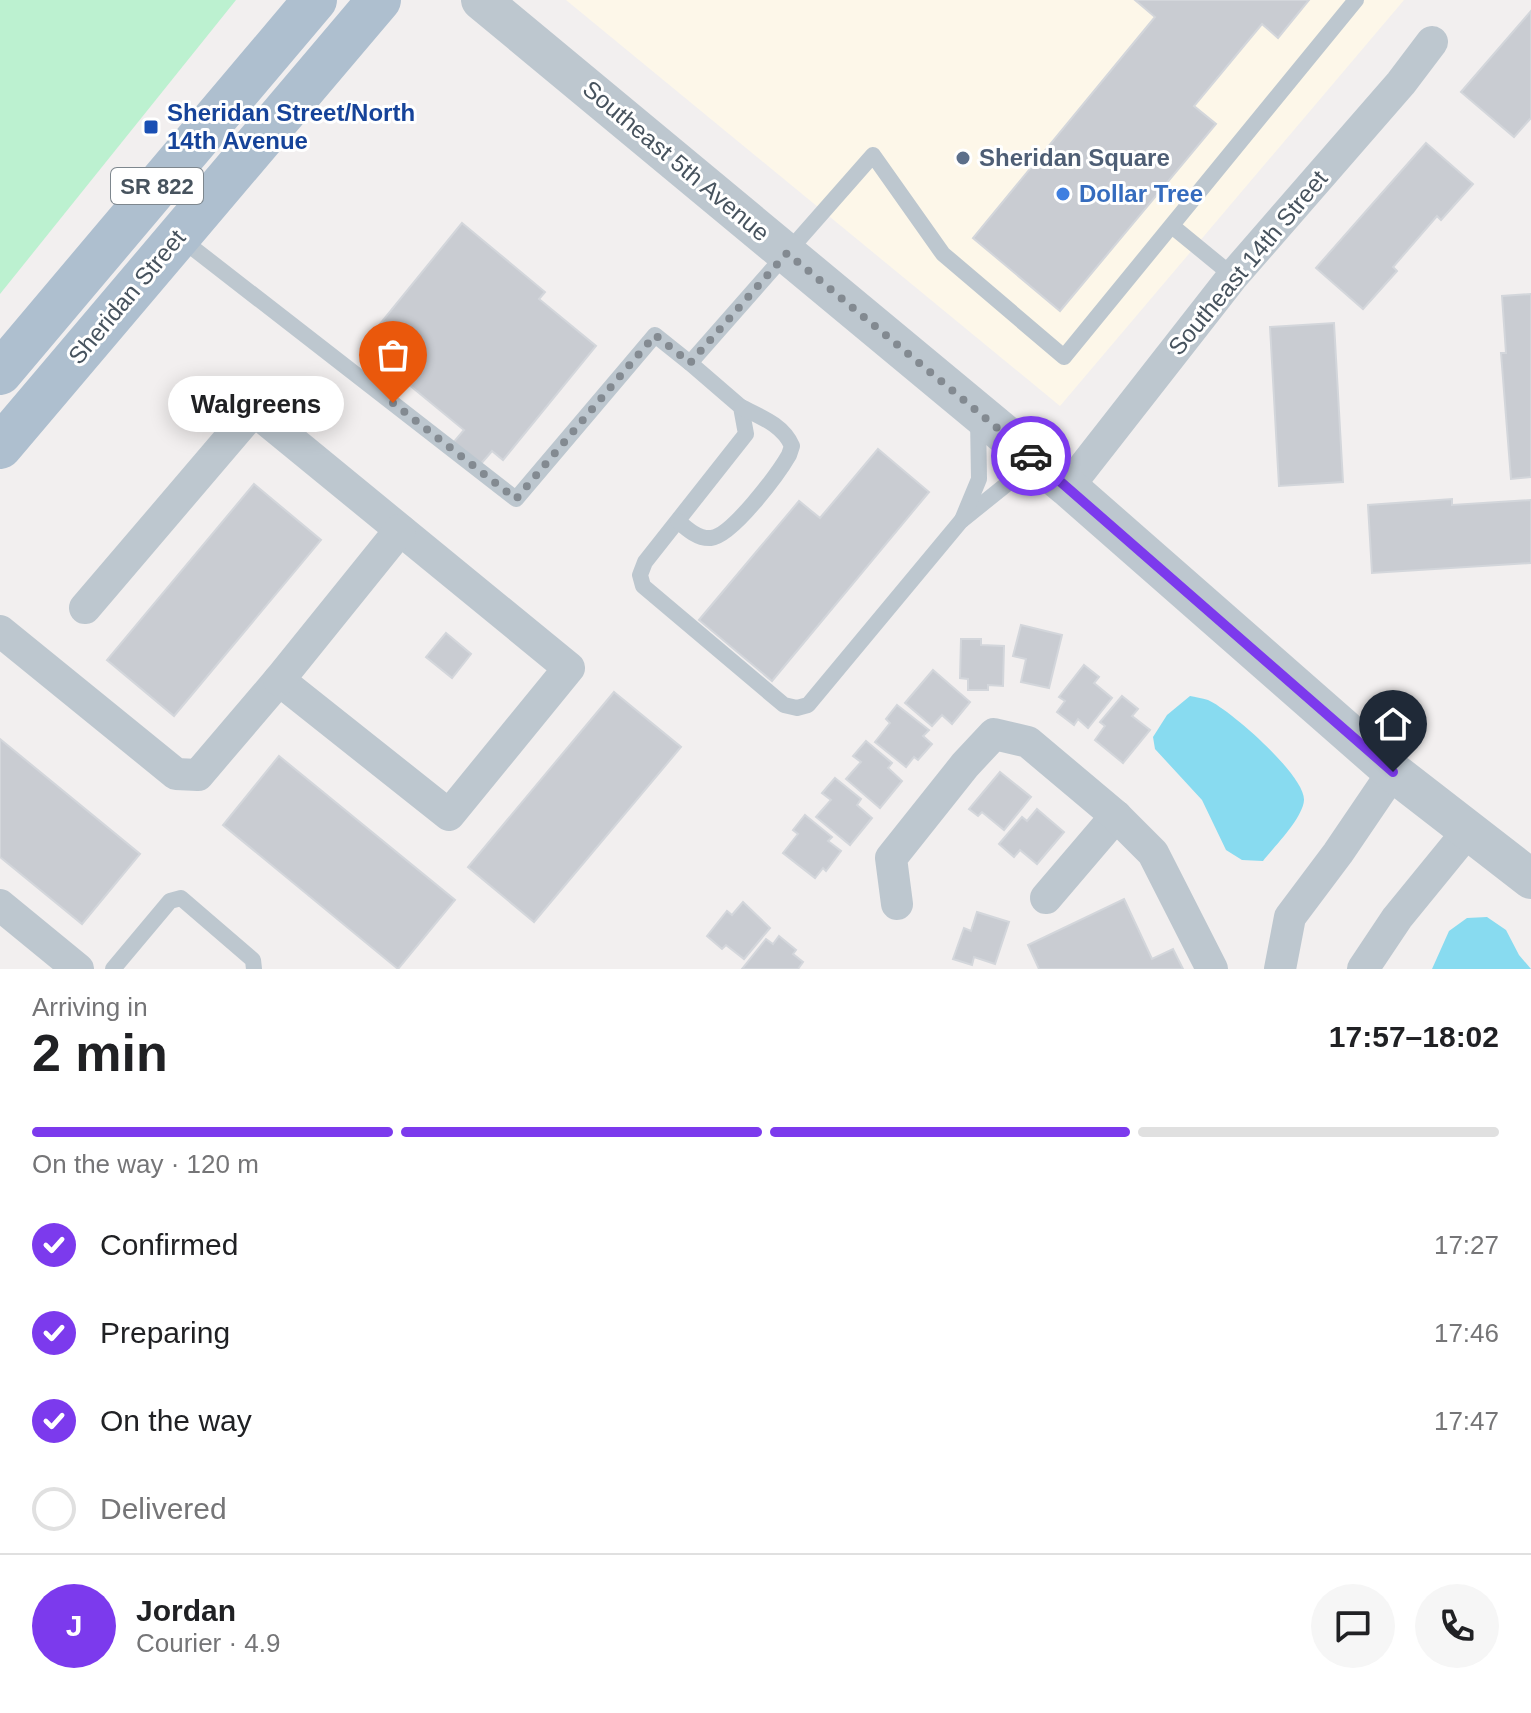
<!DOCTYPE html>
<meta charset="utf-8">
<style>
body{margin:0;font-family:Helvetica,sans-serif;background:#f6f6f6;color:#202124;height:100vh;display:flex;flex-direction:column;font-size:30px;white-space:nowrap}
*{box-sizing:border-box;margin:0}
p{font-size:26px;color:#757577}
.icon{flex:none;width:44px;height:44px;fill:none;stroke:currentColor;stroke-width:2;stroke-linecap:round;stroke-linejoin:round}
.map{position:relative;height:969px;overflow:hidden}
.panel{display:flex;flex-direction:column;background:#fff;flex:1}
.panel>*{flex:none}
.pin{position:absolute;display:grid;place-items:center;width:68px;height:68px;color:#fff;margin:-82px -34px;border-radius:50% 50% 50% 0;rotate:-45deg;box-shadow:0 0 8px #0007}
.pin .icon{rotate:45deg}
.courier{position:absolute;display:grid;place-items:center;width:80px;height:80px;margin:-40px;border:6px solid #7c3aed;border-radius:50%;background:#fff;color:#222;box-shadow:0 2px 10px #0007}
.bubble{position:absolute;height:56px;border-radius:28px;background:#fff;box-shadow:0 4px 20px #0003;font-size:26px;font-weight:800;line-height:56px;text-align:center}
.headline em{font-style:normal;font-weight:800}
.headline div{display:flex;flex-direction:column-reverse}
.headline{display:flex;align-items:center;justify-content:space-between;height:136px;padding:0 32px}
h1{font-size:52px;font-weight:800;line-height:60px}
.bar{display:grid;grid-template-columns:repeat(4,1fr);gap:12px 8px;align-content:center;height:96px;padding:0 32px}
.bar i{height:10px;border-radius:6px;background:#e0e0e0}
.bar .current{background:#7c3aed}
.bar p{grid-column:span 4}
.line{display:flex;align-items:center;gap:20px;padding:0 32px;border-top:2px solid #e0e0e0}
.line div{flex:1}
.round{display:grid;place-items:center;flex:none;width:84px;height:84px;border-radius:42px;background:#f6f6f6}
ol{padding:0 32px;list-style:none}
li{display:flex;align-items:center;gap:24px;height:88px}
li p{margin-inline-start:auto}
li .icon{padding:8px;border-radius:50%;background:#7c3aed;color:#fff;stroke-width:4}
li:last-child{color:#757577}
li i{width:44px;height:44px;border:4px solid #e0e0e0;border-radius:50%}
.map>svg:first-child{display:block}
</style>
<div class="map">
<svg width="1531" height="969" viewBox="0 0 1531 969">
<rect width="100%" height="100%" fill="#f2efef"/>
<polygon fill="#fdf7e9" points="566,0 1404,0 1060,406"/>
<polygon fill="#bcf1d0" points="0,0 236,0 0,294"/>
<g fill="#88dbf0">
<path d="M1190,696C1195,697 1202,698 1208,700C1229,709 1305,775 1304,800C1303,818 1274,847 1263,861L1242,860L1226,850L1202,800L1155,749L1153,737L1167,715Z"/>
<polygon points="1487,917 1506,930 1519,955 1531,969 1432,969 1449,931 1467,918"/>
</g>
<g fill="#c9ccd2" stroke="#d3d6db" stroke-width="2">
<polygon points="1135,0 1309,0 1278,38 1262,24 1194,106 1216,124 1060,311 973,238 1155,17"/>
<polygon points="1531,11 1531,118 1514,137 1461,92"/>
<polygon points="1426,143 1473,184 1441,220 1437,216 1393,267 1397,271 1363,309 1316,268"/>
<polygon points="462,223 545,292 539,299 596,346 503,460 492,451 479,466 452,444 464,430 362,346"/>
<polygon points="1531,294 1531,477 1511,479 1501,353 1506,353 1502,296"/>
<polygon points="1334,323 1343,482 1279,486 1270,327"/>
<polygon points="878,449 929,492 772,681 699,620 799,501 820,518"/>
<polygon points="254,484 321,540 174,716 107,660"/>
<polygon points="1452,499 1452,505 1531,500 1531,563 1372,573 1368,505"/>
<polygon points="1021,625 1062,635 1049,688 1021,682 1026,659 1013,656"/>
<polygon points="446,633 471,654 452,678 426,657"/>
<polygon points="961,639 981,639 981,645 1004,646 1003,686 988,685 988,690 968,690 968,679 960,678"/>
<polygon points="1084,665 1099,677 1094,683 1112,698 1088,728 1078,719 1074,725 1057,712 1065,701 1059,697"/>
<polygon points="933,670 970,702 952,724 942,715 932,726 905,703"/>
<polygon points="614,692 681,747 534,922 468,867"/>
<polygon points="1122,696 1138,709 1132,716 1150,730 1123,763 1095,740 1105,726 1100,722"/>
<polygon points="897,705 929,730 923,736 932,744 918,760 914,757 906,767 875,742 890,723 886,719"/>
<polygon points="0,739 140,854 82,924 0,857"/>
<polygon points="866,741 892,763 888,768 902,781 880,808 846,779 861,762 853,756"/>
<polygon points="279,756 455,900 398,969 223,825"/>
<polygon points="1000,772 1031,797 1004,830 982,812 978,816 969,809"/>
<polygon points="835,778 861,799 857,805 872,818 850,845 816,817 831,800 822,793"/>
<polygon points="1037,809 1064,832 1037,864 1020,850 1014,857 999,844 1022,817 1027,821"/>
<polygon points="805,815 832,837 828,841 841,851 826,871 823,868 815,878 783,853 798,834 793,830"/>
<polygon points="1124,899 1152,959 1173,949 1183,969 1039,969 1028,945"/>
<polygon points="743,902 770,928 744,959 726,945 722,949 707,936 727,911 732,915"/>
<polygon points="977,912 1009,922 995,964 974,957 972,965 953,959 964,928 971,931"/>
<polygon points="779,936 796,950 793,954 803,962 798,969 742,969 766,939 773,944"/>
</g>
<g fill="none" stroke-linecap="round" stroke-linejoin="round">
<g stroke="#bdc7cf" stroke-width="16">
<polyline points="1172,226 1233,276"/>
<polyline points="180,238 516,499 655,335 690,363 873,155 943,254 1064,357 1356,0"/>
<polyline points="690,363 741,407 746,434 645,562 640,575 643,586 784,705 797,708 808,705 961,521 1007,484 1042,468"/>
<polyline points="962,520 979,479 978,418"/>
<path d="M678,521C687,529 698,539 711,538C732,536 778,474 789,455L792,446C783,425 761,417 741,407"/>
<polyline points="113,969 170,901 181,898 253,960 254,969"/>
</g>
<g stroke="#bdc7cf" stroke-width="32">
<polyline points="1068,487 1233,276 1401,83 1432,42"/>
<polyline points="0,631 176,774 198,775 279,680 449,815 569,668 254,410 85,608"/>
<polyline points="279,680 400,530"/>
<polyline points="1046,898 1116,816"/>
<polyline points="897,904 891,858 965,765 994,734 1028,742 1116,816 1153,853 1212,969"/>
<polyline points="0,905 78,969"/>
<polyline points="1280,969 1290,917 1338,853 1393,772"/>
<polyline points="1363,969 1397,918 1468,831"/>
</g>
<polyline stroke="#bdc7cf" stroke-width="40" points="481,0 1068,487 1393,772 1531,879"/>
<g stroke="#aebfcf" stroke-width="44">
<polyline points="0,373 315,0"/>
<polyline points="0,447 379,0"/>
</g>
</g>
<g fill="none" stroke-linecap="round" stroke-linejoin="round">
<polyline stroke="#838a91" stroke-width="8" stroke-dasharray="0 14.4" points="393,403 516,499 655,335 690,363 787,253 1031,456"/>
<polyline stroke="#7c3aed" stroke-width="10" points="1031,456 1393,772"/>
</g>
<rect fill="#1a4fb4" stroke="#fff" stroke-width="3" x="143" y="119" width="16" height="16" rx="4"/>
<circle fill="#5c6f8a" stroke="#fff" stroke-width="3" cx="963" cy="158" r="8"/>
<circle fill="#3f7fe0" stroke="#fff" stroke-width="3" cx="1063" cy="194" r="8"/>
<g text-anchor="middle" stroke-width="6" stroke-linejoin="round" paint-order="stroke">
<rect fill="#fff" stroke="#7e878e" stroke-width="2" x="111" y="168" width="92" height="36" rx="6"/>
<g font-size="22" font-weight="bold" fill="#47535e">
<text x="157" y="194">SR 822</text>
</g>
<g font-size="24" font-weight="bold" fill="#164399" stroke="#fff" text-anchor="start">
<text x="167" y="121">Sheridan Street/North<tspan x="167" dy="28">14th Avenue</tspan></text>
</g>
<g font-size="24" font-weight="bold" fill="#4e5e75" stroke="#fff" text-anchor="start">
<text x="979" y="166">Sheridan Square</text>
</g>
<g font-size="24" fill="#47535e" stroke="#fff">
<text transform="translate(676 161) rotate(40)" y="8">Southeast 5th Avenue</text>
<text transform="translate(1248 263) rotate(-50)" y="8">Southeast 14th Street</text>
<text transform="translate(127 297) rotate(-50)" y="8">Sheridan Street</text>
</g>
<g font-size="24" font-weight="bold" fill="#366cbe" stroke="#fff" text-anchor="start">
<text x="1079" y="202">Dollar Tree</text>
</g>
</g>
</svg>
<div class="pin" style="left:393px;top:403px;background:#ea580c"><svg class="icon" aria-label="bag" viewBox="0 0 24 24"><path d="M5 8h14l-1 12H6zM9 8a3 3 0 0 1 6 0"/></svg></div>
<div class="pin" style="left:1393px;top:772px;background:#1f2937"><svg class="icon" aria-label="home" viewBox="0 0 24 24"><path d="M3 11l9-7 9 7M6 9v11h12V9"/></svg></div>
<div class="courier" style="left:1031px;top:456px"><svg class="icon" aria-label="car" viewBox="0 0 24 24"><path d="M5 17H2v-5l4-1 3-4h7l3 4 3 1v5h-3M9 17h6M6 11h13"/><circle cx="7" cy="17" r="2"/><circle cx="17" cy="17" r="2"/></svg></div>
<div class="bubble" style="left:168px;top:376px;width:176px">Walgreens</div>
</div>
<section class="panel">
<div class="headline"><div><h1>2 min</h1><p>Arriving in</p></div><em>17:57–18:02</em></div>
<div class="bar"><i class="current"></i><i class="current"></i><i class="current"></i><i></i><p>On the way · 120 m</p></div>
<ol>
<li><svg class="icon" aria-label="check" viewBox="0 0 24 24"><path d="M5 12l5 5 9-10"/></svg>Confirmed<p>17:27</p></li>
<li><svg class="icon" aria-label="check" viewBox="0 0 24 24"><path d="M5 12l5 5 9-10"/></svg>Preparing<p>17:46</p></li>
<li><svg class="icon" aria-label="check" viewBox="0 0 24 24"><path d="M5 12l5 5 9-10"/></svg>On the way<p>17:47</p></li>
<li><i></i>Delivered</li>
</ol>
<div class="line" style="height:144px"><b class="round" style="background:#7c3aed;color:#fff">J</b><div><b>Jordan</b><p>Courier · 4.9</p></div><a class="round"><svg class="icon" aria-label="chat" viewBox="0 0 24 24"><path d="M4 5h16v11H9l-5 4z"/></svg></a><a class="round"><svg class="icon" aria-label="phone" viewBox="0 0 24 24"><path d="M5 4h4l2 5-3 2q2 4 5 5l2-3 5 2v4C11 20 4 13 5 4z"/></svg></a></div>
</section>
